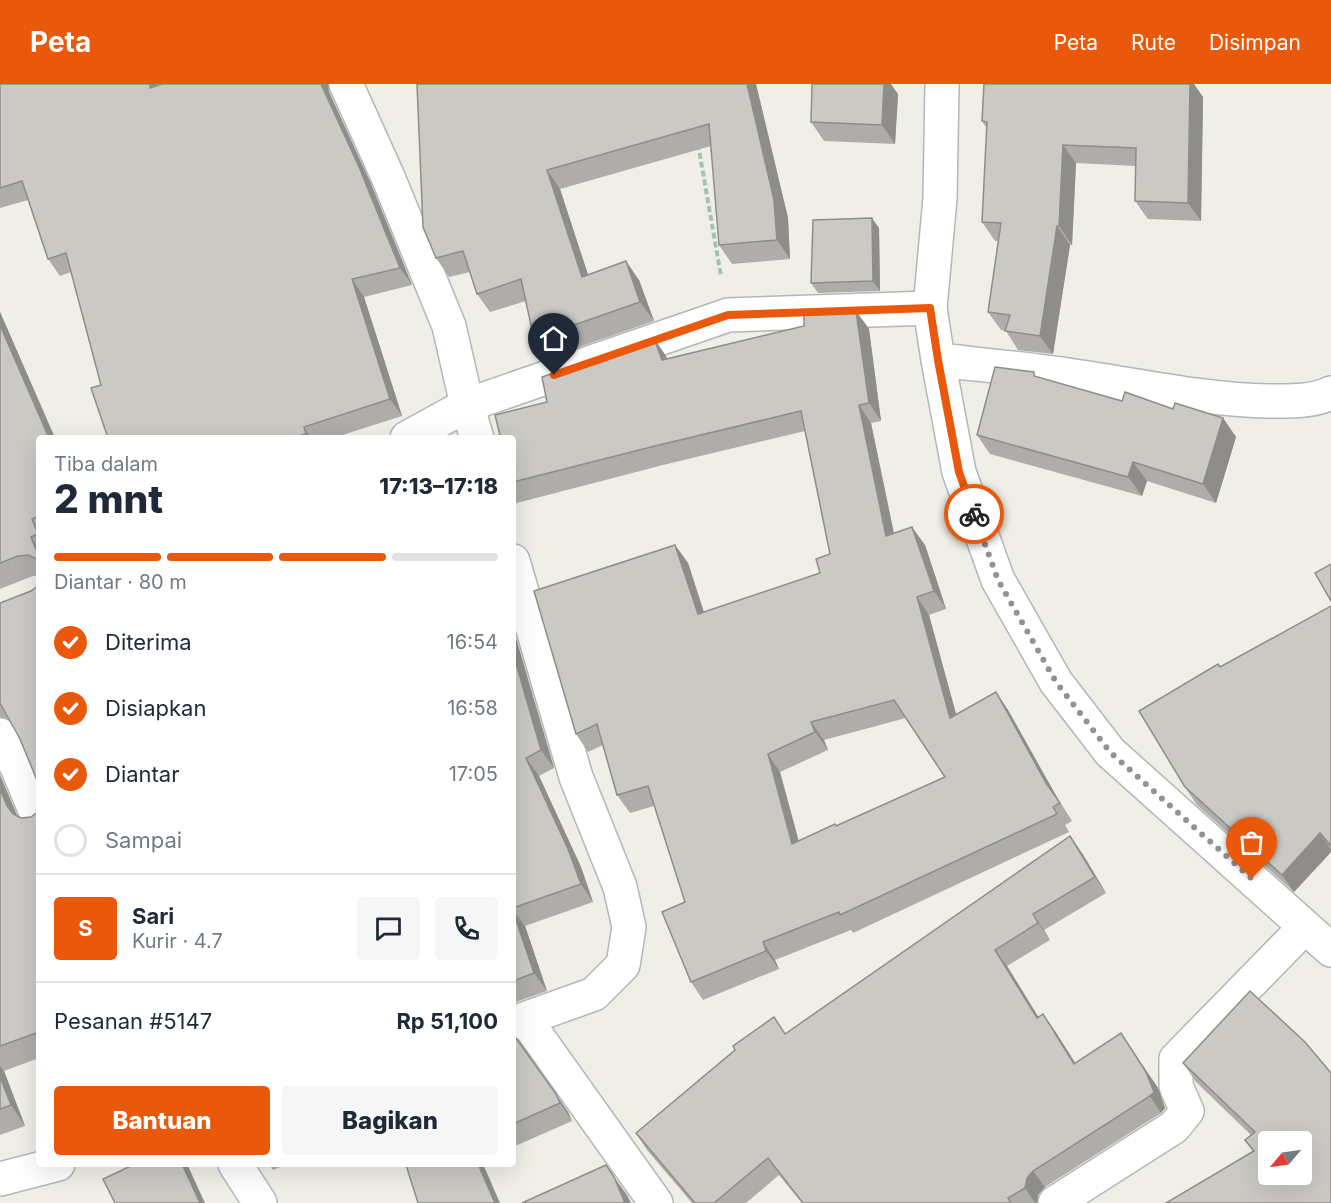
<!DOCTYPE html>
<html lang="id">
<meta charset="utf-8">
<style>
body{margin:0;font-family:Inter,sans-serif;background:#f6f6f7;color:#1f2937;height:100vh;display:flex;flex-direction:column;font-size:22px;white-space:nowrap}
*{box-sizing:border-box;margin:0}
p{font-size:20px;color:#747a83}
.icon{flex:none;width:33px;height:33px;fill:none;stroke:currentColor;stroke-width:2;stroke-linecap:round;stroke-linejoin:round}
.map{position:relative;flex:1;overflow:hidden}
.side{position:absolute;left:36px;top:351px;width:480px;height:732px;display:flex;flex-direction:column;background:#fff;border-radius:6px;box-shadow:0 6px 24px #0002}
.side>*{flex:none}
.needle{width:39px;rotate:241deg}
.tools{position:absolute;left:1258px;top:1047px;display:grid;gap:12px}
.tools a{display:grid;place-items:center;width:54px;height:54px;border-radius:6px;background:#fff;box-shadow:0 6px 24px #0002;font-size:30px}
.pin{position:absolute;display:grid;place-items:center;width:51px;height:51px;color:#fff;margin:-62px -26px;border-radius:50% 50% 50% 0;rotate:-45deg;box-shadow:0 0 6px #0007}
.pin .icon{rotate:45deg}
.courier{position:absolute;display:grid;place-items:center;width:60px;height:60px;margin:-30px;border:4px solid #ea580c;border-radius:50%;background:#fff;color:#222;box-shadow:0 2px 8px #0007}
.head em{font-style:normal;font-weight:800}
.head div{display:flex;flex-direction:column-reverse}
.head{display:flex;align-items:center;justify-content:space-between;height:102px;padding:0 18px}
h1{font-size:39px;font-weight:800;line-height:45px}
.bar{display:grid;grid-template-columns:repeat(4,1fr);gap:9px 6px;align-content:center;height:72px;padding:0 18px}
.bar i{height:8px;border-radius:4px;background:#e0e1e3}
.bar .active{background:#ea580c}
.bar p{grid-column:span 4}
.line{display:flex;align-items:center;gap:15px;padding:0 18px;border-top:2px solid #e0e1e3}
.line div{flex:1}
.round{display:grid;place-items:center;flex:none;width:63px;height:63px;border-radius:6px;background:#f6f6f7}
ol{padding:0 18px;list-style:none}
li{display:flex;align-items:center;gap:18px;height:66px}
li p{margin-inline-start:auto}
li .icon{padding:6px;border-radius:50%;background:#ea580c;color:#fff;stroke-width:4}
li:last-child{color:#747a83}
li i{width:33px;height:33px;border:3px solid #e0e1e3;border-radius:50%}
.primary-button{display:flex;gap:12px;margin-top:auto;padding:12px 18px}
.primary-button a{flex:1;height:69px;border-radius:6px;background:#ea580c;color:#fff;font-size:24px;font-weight:800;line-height:69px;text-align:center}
.primary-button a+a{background:#f6f6f7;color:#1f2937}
header{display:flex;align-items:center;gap:36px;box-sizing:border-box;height:84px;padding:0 30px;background:#ea580c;color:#fff}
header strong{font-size:28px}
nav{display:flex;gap:33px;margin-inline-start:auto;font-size:21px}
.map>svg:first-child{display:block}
</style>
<header>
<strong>Peta</strong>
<nav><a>Peta</a><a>Rute</a><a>Disimpan</a></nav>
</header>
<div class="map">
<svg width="1331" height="1119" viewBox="0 0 1331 1119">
<rect width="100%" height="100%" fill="#efeee7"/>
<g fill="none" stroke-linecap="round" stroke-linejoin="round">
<defs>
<g id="minor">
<polyline points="346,0 388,93 449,242 467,321 477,354"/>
<polyline points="942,0 940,115 930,224 938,276 959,388 998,496 1056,598 1110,668 1331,866"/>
<path d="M938,276C983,281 1029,285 1074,292C1139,301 1203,316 1269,317C1290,317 1312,318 1331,309"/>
<polyline points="407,354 467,321 728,231 930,224"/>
<polyline points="513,477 576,693 620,803 629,843 623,881 594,910 513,939"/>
<polyline points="0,651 17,683 39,736"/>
<polyline points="525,935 656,1119"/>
<polyline points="235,1080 260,1119"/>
<polyline points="0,1095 58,1080"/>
<polyline points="1055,1119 1174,1043 1187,1027 1176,1002 1176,975 1305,843"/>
</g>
</defs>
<use href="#minor" stroke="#b4b7ba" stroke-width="36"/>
<polyline stroke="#a0c5ac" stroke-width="4" stroke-dasharray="6 3" stroke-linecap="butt" points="698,60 721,192"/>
<use href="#minor" stroke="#fff" stroke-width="33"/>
</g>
<g fill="#afada9" fill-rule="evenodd">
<polygon points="0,0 158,1 162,0 328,0 329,8 371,100 412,201 364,213 402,332 333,354 108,354 101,301 71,188 60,192 48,175 28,116 0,124"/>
<polygon points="417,0 756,0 788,134 790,175 732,180 719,161 711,62 560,105 588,191 639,196 654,237 547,274 534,255 526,217 490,228 477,210 470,188 449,193 436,174"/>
<polygon points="898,10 895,60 824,57 811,38"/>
<polygon points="1203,13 1201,137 1148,135 1135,117 1136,82 1076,79 1072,161 1070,161 1053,270 1018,266 1006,247 1001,246 988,228 999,157 995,157 982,138 987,45 982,37"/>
<polygon points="879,144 880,207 818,209 811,199"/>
<path d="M856,227L869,245L881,337L871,339L894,449L925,461L946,525L929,531L956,630L996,608L1008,626L1059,717L1072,737L1065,741L1069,748L853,849L851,846L775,876L779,885L703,916L691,898L685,818L654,722L630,729L617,711L603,661L588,668L576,650L675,461L688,479L704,528L820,489L830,470L805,347L667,380L513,420V354L500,351L547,318L666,272L667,275L804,242ZM906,634L945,693L837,742L799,757L780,688L828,666L824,656Z"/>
<polygon points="0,228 55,354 39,354 39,492 33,492 0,505"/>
<polygon points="1038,293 1122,317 1223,334 1236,353 1216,419 1147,397 1142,412 990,370 977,351"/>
<polygon points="31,507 20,655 9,635 0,633 0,519"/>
<polygon points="1331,522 1331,768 1294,808 1197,721 1185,703 1221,583"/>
<polygon points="513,544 554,684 539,692 581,783 593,818 525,842 547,907 513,919"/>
<polygon points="0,691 17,732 21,734 31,733 39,727 39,974 4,987 25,1042 0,1051"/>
<polygon points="1082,769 1106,809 1044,846 1050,856 1007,882 1038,933 1055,947 1075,979 1132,966 1158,1004 1165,1024 1161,1029 1045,1103 1038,1111 1037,1119 802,1119 779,1091 746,1119 692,1119 647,1066 636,1049 785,950"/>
<polygon points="513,950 568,1028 572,1037 513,1063"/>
<polygon points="1183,979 1331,989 1253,1067 1245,1056 1251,1051 1196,998"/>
<polygon points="269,1080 287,1080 273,1086"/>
</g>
<g fill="#8e8d89">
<polygon points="150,0 158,0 162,21 150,4"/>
<polygon points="321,0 328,0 329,8 371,100 412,201 400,184"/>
<polygon points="747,0 756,0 788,134 790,175 777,156"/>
<polygon points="884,0 891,0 898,10 895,60 882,41"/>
<polygon points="1190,0 1194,0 1203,13 1201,137 1188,119"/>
<polygon points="1063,61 1076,79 1072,161 1059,142"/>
<polygon points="547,86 560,105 595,212 582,193"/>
<polygon points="872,134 879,144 880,207 873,197"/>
<polygon points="1057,142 1070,161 1053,270 1040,252"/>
<polygon points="626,177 639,196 654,237 640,218"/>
<polygon points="352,195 364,213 402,332 390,315"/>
<polygon points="856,227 869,245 881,337 869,319"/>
<polygon points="0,228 55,354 49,354 0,241"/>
<polygon points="654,254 666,272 674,294 662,276"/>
<polygon points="859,321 871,339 898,470 886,452"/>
<polygon points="1223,334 1236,353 1216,419 1203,400"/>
<polygon points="304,343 311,354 309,354 306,350"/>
<polygon points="1133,378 1147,397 1142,412 1128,393"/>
<polygon points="32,435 39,446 39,452 38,450"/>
<polygon points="912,443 925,461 946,525 934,507"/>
<polygon points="31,453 39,465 39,473"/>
<polygon points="675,461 688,479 710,548 698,530"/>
<polygon points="917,513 929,531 962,652 950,634"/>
<polygon points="513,544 554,684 541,666 513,569"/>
<polygon points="996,608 1008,626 1059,717 1072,737 1046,699"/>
<polygon points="811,638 824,656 828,666 815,648"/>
<polygon points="768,670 780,688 804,778 792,760"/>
<polygon points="526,674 539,692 581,783 593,818 581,800"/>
<polygon points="0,691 22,743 7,722 0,705"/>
<polygon points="1320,749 1331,766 1331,768 1294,808 1282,791"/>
<polygon points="1070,752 1082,769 1106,809 1095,793"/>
<polygon points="513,826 525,842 547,907 534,889"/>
<polygon points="1033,830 1044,846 1050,856 1038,839"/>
<polygon points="763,858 775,876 779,885 766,867"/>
<polygon points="995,866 1007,882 1049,950 1037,934"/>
<polygon points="1043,930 1055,947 1086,996 1074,980"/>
<polygon points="1121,949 1158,1004 1165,1024 1161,1029 1150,1012"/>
<polygon points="0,982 4,987 25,1042 11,1021 0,993"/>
<polygon points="556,1010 568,1028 572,1037 560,1019"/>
<polygon points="182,1080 187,1080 205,1119 200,1119"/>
<polygon points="478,1080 483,1080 500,1119 495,1119"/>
<polygon points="1033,1087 1045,1103 1038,1111 1037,1119 1035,1119 1025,1104 1027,1094"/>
<polygon points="614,1093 627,1111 631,1119 625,1119"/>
</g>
<g fill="#cbc9c4" stroke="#8e8d89" stroke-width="1.5" fill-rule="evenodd">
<polygon points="0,0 150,0 150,4 162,0 321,0 359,83 400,184 352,195 390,315 304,343 306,350 291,354 108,354 91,304 101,301 66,169 48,175 22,97 0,104"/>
<polygon points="417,0 747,0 774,116 777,156 719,161 709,40 547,86 582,193 626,177 640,218 534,255 521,195 477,210 463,167 436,174 423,143"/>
<polygon points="812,0 884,0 882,41 811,38"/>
<polygon points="984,0 1190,0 1188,119 1135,117 1136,64 1063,61 1059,142 1057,142 1040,252 1005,247 1010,231 988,228 1001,139 982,138 987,38 982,37"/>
<polygon points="872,134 873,197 811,199 813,136"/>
<path d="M856,227L869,319L859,321L886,452L912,443L934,507L917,513L950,634L996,608L1046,699L1060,719L1053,723L1057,730L840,831L839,828L763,858L766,867L691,898L662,828L685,818L648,702L617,711L597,640L576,650L534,507L675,461L698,530L820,489L816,475L830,470L801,327L655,362L513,398V354H491L500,351L495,331L547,318L542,293L654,254L662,276L804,242V229ZM894,616L945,693L836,742L835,740L792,760L768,670L815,648L811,638Z"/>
<polygon points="0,241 49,354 39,354 39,432 32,435 38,450 31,453 39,473 39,479 37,475 28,471 18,472 0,479"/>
<polygon points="995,283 1034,288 1034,292 1122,317 1125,308 1173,325 1175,319 1223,334 1203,400 1133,378 1128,393 977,351"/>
<polygon points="1331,480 1331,517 1315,489"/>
<polygon points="39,501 39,701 20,655 0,619 0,519 31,507"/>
<polygon points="1331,522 1331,762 1320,749 1282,791 1185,703 1139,627 1218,580 1220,583"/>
<polygon points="513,569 541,666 526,674 568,765 581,800 513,824"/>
<polygon points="0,705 7,722 13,730 21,734 31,733 39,727 39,948 0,962"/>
<polygon points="1070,752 1095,793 1033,830 1038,839 995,866 1037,934 1043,930 1074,980 1121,949 1146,988 1154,1008 1150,1012 1033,1087 1027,1094 1025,1104 1008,1114 1011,1119 803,1119 768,1074 714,1119 695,1119 636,1049 735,966 733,962 774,933 785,950"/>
<polygon points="513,827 534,889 513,897"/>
<path d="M1250,907L1305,958L1331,989V1119H1166L1254,1067L1245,1056L1255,1048L1183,979ZM1269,1058H1302V1090H1269Z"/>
<polygon points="513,950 556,1010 560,1019 513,1040"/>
<polygon points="0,993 11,1021 0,1025"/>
<polygon points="135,1080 182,1080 200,1119 115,1119 103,1095"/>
<polygon points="407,1080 478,1080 495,1119 418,1119 406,1081"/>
<polygon points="606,1081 614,1093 625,1119 522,1119"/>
</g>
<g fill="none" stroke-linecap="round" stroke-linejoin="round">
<polyline stroke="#919393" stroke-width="6" stroke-dasharray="0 10.8" points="974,430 998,496 1056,598 1110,668 1252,795"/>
<polyline stroke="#ea580c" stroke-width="8" points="554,291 728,231 930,224 938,276 959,388 974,430"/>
</g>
</svg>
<div class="tools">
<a><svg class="needle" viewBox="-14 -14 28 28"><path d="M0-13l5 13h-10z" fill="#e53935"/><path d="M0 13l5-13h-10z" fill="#747a83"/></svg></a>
</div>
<div class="pin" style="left:1252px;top:795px;background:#ea580c"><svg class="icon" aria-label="bag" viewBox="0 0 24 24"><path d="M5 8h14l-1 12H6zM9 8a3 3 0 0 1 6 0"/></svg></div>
<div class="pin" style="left:554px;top:291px;background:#1f2937"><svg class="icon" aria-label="home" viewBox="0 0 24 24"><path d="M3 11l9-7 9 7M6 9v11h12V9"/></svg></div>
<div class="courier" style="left:974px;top:430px"><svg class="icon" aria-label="bike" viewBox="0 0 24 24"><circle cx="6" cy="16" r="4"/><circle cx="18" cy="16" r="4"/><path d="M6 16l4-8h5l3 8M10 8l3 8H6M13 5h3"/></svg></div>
<section class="side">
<div class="head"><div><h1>2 mnt</h1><p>Tiba dalam</p></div><em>17:13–17:18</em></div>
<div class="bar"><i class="active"></i><i class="active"></i><i class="active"></i><i></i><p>Diantar · 80 m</p></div>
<ol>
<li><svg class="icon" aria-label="check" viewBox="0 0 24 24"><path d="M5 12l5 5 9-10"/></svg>Diterima<p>16:54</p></li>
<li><svg class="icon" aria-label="check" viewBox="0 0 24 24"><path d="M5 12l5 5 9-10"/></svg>Disiapkan<p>16:58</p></li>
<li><svg class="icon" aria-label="check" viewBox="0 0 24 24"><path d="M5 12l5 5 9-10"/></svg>Diantar<p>17:05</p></li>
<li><i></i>Sampai</li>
</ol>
<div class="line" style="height:108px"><b class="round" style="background:#ea580c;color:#fff">S</b><div><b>Sari</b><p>Kurir · 4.7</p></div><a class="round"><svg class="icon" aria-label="chat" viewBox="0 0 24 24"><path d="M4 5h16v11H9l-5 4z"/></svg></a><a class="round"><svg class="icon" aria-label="phone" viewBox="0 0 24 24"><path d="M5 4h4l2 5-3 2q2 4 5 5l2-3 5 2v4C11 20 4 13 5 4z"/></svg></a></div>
<div class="line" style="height:78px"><div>Pesanan #5147</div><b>Rp 51,100</b></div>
<div class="primary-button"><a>Bantuan</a><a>Bagikan</a></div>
</section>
</div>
